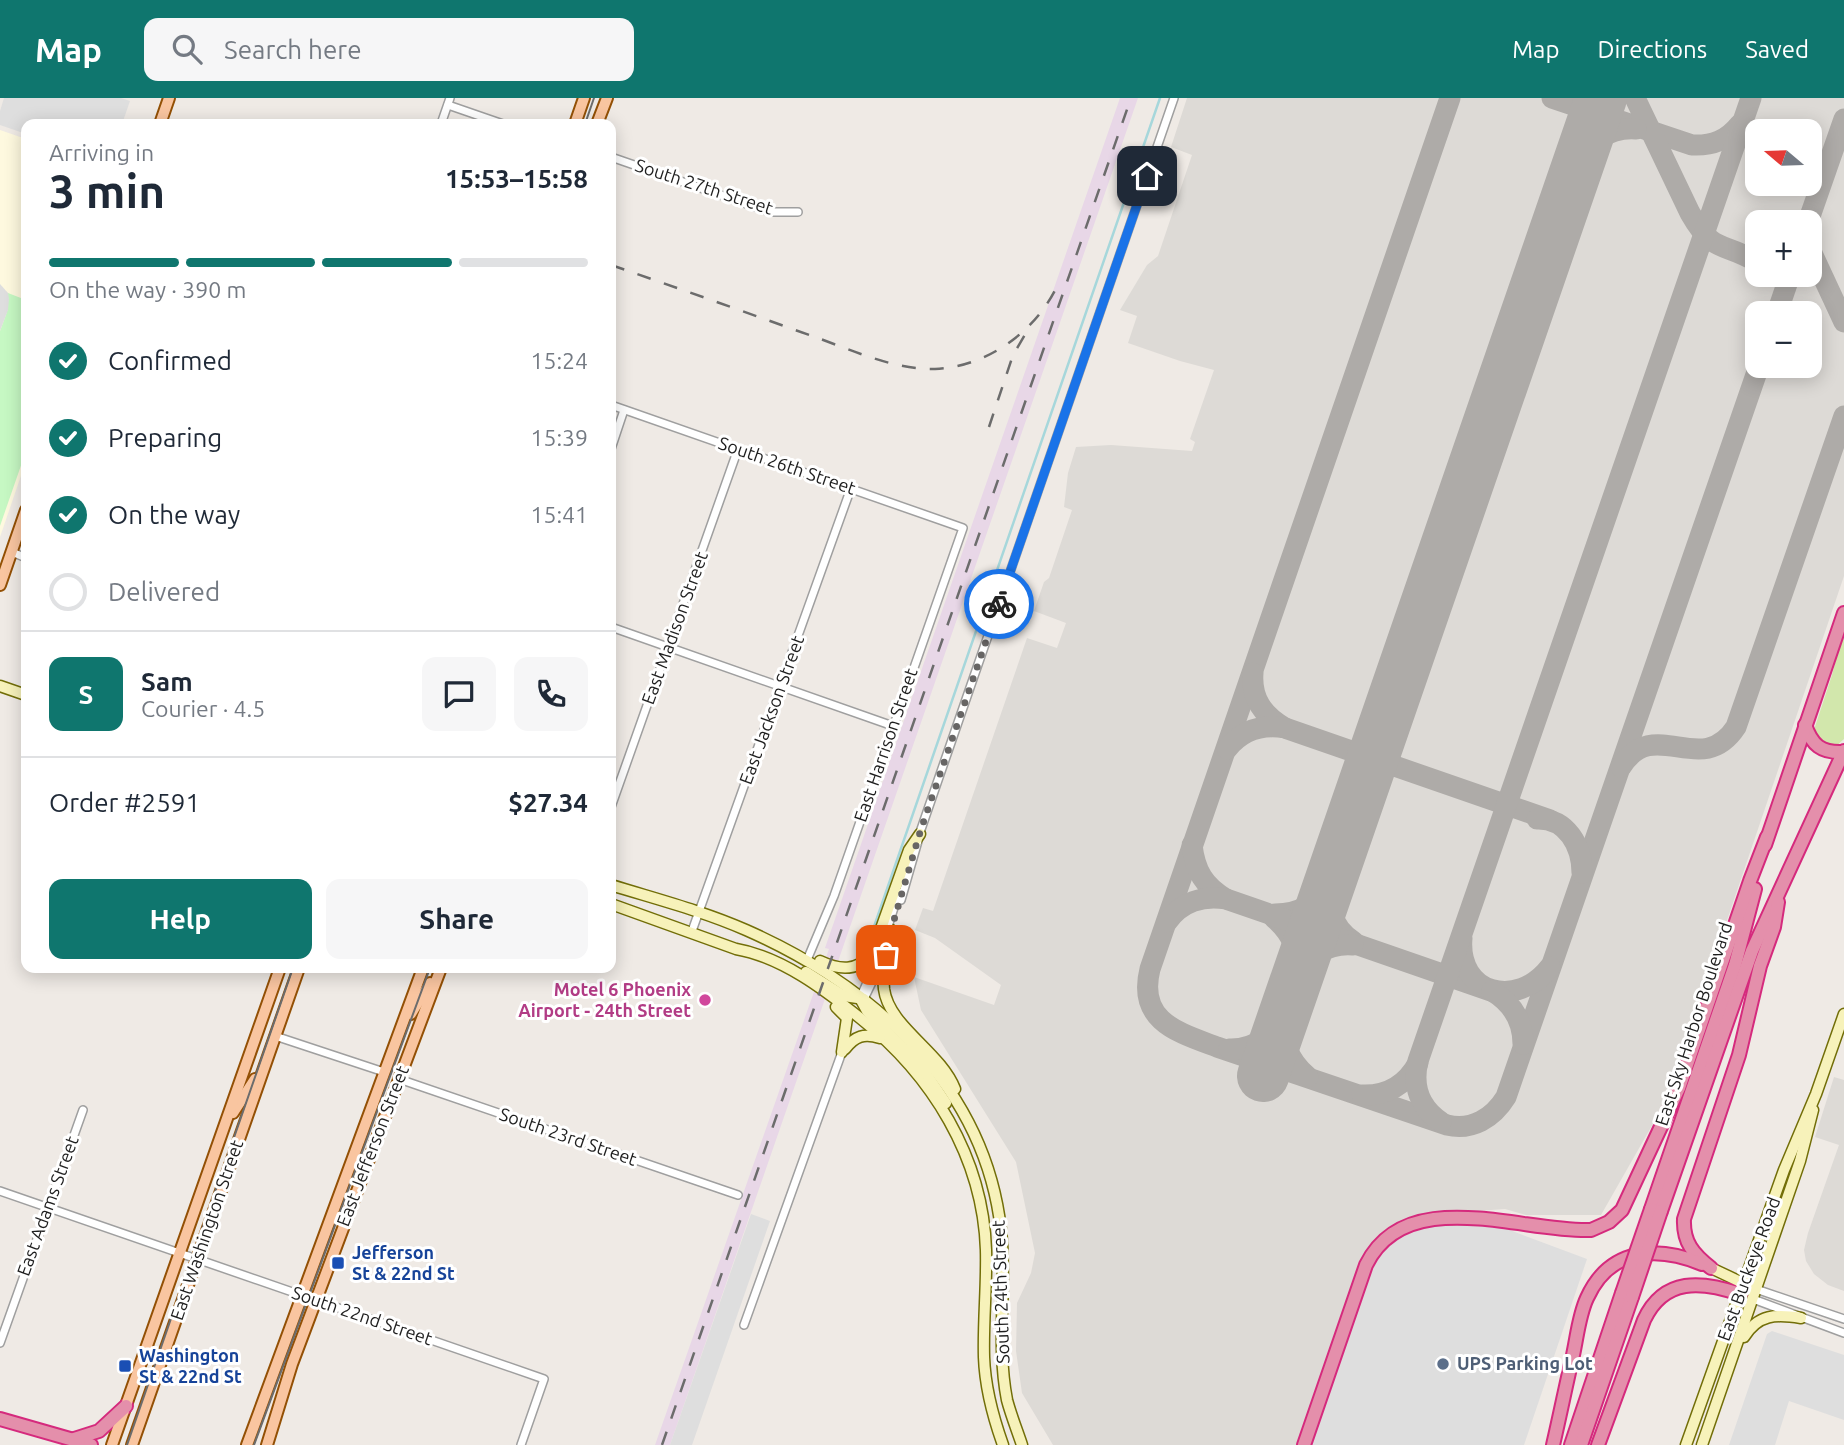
<!DOCTYPE html>
<meta charset="utf-8">
<style>
body{margin:0;font-family:Ubuntu,sans-serif;background:#f6f6f7;color:#1f2937;height:100vh;display:flex;flex-direction:column;font-size:26px;white-space:nowrap}
*{box-sizing:border-box;margin:0}
p{font-size:23px;color:#747a83}
.icon{flex:none;width:38px;height:38px;fill:none;stroke:currentColor;stroke-width:2;stroke-linecap:round;stroke-linejoin:round}
.map{position:relative;flex:1;overflow:hidden}
.details{position:absolute;left:21px;top:21px;width:595px;height:854px;display:flex;flex-direction:column;background:#fff;border-radius:14px;box-shadow:0 4px 18px #0003}
.details>*{flex:none}
.needle{width:46px;rotate:289deg}
.buttons{position:absolute;left:1745px;top:21px;display:grid;gap:14px}
.buttons a{display:grid;place-items:center;width:77px;height:77px;border-radius:14px;background:#fff;box-shadow:0 4px 18px #0003;font-size:35px}
.pin{position:absolute;display:grid;place-items:center;width:60px;height:60px;color:#fff;margin:-30px;border-radius:14px;box-shadow:0 4px 10px #0006}
.courier{position:absolute;display:grid;place-items:center;width:70px;height:70px;margin:-35px;border:5px solid #1a73e8;border-radius:50%;background:#fff;color:#222;box-shadow:0 2px 9px #0007}
.head em{font-style:normal;font-weight:600}
.head div{display:flex;flex-direction:column-reverse}
.head{display:flex;align-items:center;justify-content:space-between;height:119px;padding:0 28px}
h1{font-size:46px;font-weight:600;line-height:52px}
.bar{display:grid;grid-template-columns:repeat(4,1fr);gap:10px 7px;align-content:center;height:84px;padding:0 28px}
.bar i{height:9px;border-radius:5px;background:#e0e1e3}
.bar .selected{background:#0f766e}
.bar p{grid-column:span 4}
.line{display:flex;align-items:center;gap:18px;padding:0 28px;border-top:2px solid #e0e1e3}
.line div{flex:1}
.round{display:grid;place-items:center;flex:none;width:74px;height:74px;border-radius:14px;background:#f6f6f7}
ol{padding:0 28px;list-style:none}
li{display:flex;align-items:center;gap:21px;height:77px}
li p{margin-inline-start:auto}
li .icon{padding:7px;border-radius:50%;background:#0f766e;color:#fff;stroke-width:4}
li:last-child{color:#747a83}
li i{width:38px;height:38px;border:4px solid #e0e1e3;border-radius:50%}
.cta{display:flex;gap:14px;margin-top:auto;padding:14px 28px}
.cta a{flex:1;height:80px;border-radius:14px;background:#0f766e;color:#fff;font-size:28px;font-weight:600;line-height:80px;text-align:center}
.cta a+a{background:#f6f6f7;color:#1f2937}
header{display:flex;align-items:center;gap:42px;box-sizing:border-box;height:98px;padding:0 35px;background:#0f766e;color:#fff}
header strong{font-size:33px}
nav{display:flex;gap:38px;margin-inline-start:auto;font-size:24px}
.search{width:490px;height:63px;background:#f6f6f7;display:flex;align-items:center;gap:18px;box-sizing:border-box;padding:0 24px;border-radius:14px;color:#747a83;font-size:26px}
.map>svg:first-child{display:block}
</style>
<header>
<strong>Map</strong>
<div class="search"><svg class="icon" aria-label="search" viewBox="0 0 24 24"><circle cx="10" cy="10" r="6"/><path d="M15 15l6 6"/></svg>Search here</div>
<nav><a>Map</a><a>Directions</a><a>Saved</a></nav>
</header>
<div class="map">
<svg width="1844" height="1347" viewBox="0 0 1844 1347">
<rect width="100%" height="100%" fill="#efeae5"/>
<polygon fill="#e8d7e7" points="1120,0 1138,0 670,1347 655,1347 829,851 825,850"/>
<polygon fill="#fef9df" points="0,32 26,41 26,363 0,439"/>
<g fill="#dddad6" fill-rule="evenodd">
<path d="M1187,0H1844V478L1670,990L1654,1024L1601,1117H1526L1505,1111L1422,1117L1400,1124L1381,1136L1363,1157L1357,1172L1297,1347H1053L1022,1295L1016,1253L1017,1205L1031,1175L1035,1155L1016,1064L921,912L914,879L994,907L1001,887L935,840L915,832L923,810L933,813L1027,540L1057,550L1066,525L1034,513L1044,484L1049,480L1072,412L1064,409L1068,375L1076,349L1111,347L1192,353L1195,344L1190,341L1214,272L1180,263L1128,245L1137,218L1120,212L1147,167L1158,158L1192,57L1171,49ZM1757,33H1810V86H1757ZM1757,124H1810V177H1757ZM1757,215H1810V268H1757Z"/>
<polygon points="1834,979 1844,982 1844,1193 1828,1187 1814,1176 1806,1163 1804,1152 1808,1135 1839,1047 1815,1039"/>
</g>
<path fill="#d2e7ac" d="M1844,530V641L1834,650C1824,648 1816,642 1814,632L1832,577Z"/>
<polygon fill="#c6f8c3" points="8,195 26,202 26,353 0,428 0,233 8,211"/>
<g fill="#dedede">
<polygon points="4,0 121,0 130,3 122,26 26,26 26,36 0,27 0,13"/>
<polygon points="0,186 8,195 9,201 8,212 0,233"/>
<polygon points="751,1116 770,1123 692,1347 670,1347"/>
<polygon points="1491,1125 1587,1161 1524,1347 1307,1347 1370,1167 1397,1137 1428,1126"/>
<polygon points="1772,1233 1844,1257 1844,1322 1789,1303 1775,1347 1729,1347 1767,1236"/>
</g>
<g fill="none" stroke-linecap="round" stroke-linejoin="round">
<polyline stroke="#a6d7db" stroke-width="2.5" points="867,849 1160,0"/>
<g stroke="#aeaba8" stroke-width="21">
<path d="M1450,0L1150,871C1137,923 1177,934 1217,949L1447,1027C1472,1033 1493,1020 1506,999L1759,268"/>
<path d="M1552,0L1692,47C1713,48 1727,42 1740,26"/>
<path d="M1635,0L1690,115C1714,157 1722,143 1757,164"/>
<path d="M1577,68C1589,45 1608,29 1636,31"/>
<polyline points="1808,124 1844,21"/>
<polyline points="1810,151 1844,224"/>
<polyline points="1777,215 1790,177"/>
<path d="M1253,575C1251,601 1263,617 1285,630"/>
<path d="M1227,651C1242,632 1262,626 1285,630L1550,722"/>
<path d="M1621,669C1654,616 1701,682 1736,629L1844,318"/>
<path d="M1537,721C1567,720 1582,748 1582,775"/>
<path d="M1192,747C1195,773 1204,788 1226,801"/>
<path d="M1331,780C1327,806 1330,829 1354,844"/>
<path d="M1275,816C1302,816 1317,804 1330,782"/>
<path d="M1274,820C1293,836 1300,855 1297,879"/>
<path d="M1167,824C1181,804 1203,797 1226,801L1491,893"/>
<path d="M1462,840C1457,896 1517,912 1550,869"/>
<path d="M1297,879C1309,858 1328,845 1353,847"/>
<path d="M1492,893C1512,905 1523,922 1523,946"/>
<path d="M1285,915C1281,942 1287,961 1308,979"/>
<path d="M1229,951C1257,952 1274,935 1286,911"/>
<path d="M1362,997C1386,998 1406,987 1418,965"/>
<path d="M1441,1024C1420,1010 1412,988 1418,963L1751,0"/>
</g>
<polyline stroke="#aeaba8" stroke-width="52" points="1263,978 1601,0"/>
<defs>
<g id="street">
<polyline points="448,7 503,26"/>
<polyline points="441,26 450,0"/>
<polyline points="611,59 770,114 798,114"/>
<polyline points="611,307 963,430 834,798 807,862"/>
<polyline points="611,351 624,312"/>
<polyline points="12,454 26,460"/>
<polyline points="611,529 893,628"/>
<polyline points="611,709 738,351"/>
<polyline points="918,740 1174,0"/>
<polyline points="901,802 918,743"/>
<polyline points="692,833 851,390"/>
<polyline points="861,898 878,860 899,794"/>
<polyline points="864,901 874,880"/>
<polyline points="275,938 384,974"/>
<polyline points="399,981 738,1097"/>
<polyline points="0,1093 544,1281 521,1347"/>
<polyline points="1756,1191 1844,1221"/>
<polyline points="1753,1201 1844,1235"/>
<polyline points="744,1227 842,954"/>
<polyline points="0,1245 83,1012"/>
</g>
<g id="secondary">
<polyline points="0,588 26,597"/>
<path d="M611,787C656,801 703,813 746,832C873,888 985,988 1001,1132C1007,1188 996,1246 1007,1302C1011,1317 1017,1332 1022,1347"/>
<path d="M611,806L736,851C782,859 825,892 860,920C932,977 983,1059 986,1152C987,1187 983,1223 984,1259C985,1288 993,1319 1003,1347"/>
<path d="M891,832C888,851 882,871 884,891C889,929 940,953 955,991"/>
<path d="M820,863C839,872 857,874 872,856L909,752L920,736"/>
<polyline points="806,874 844,898 864,901"/>
<polyline points="861,902 867,913 921,968 946,1005"/>
<polyline points="836,909 847,920 842,954"/>
<path d="M845,951C855,938 864,935 880,940"/>
<polyline points="1711,1170 1749,1188"/>
<path d="M1744,1239C1758,1216 1776,1216 1801,1220"/>
<polyline points="1686,1347 1784,1072 1816,996 1844,916"/>
<polyline points="1702,1347 1800,1063 1813,1012"/>
</g>
<g id="primary">
<polyline points="160,26 169,0"/>
<polyline points="575,26 584,0"/>
<polyline points="597,26 607,0"/>
<polyline points="0,487 26,412"/>
<polyline points="411,916 430,885"/>
<polyline points="233,1015 255,981"/>
<polyline points="112,1347 280,870"/>
<polyline points="132,1347 299,870"/>
<polyline points="247,1347 423,870"/>
<polyline points="267,1347 292,1266 441,870"/>
</g>
<g id="highway">
<path d="M1805,627C1812,647 1821,655 1843,654"/>
<polyline points="1765,747 1844,515"/>
<polyline points="1651,1111 1735,867 1755,791"/>
<polyline points="1661,1113 1752,853 1844,653"/>
<path d="M1711,1170C1693,1156 1683,1144 1684,1121L1739,957L1760,868L1774,829L1778,804"/>
<polyline points="0,1321 91,1347"/>
<polyline points="74,1341 99,1333 126,1308"/>
<path d="M1304,1347L1366,1167C1406,1085 1523,1135 1591,1132L1609,1124L1622,1112L1679,990L1750,783L1767,739"/>
<path d="M1553,1347C1560,1317 1566,1287 1573,1257C1577,1239 1579,1217 1587,1200C1610,1149 1658,1148 1702,1166"/>
<polyline points="1571,1347 1622,1195"/>
<polyline points="1581,1347 1632,1199"/>
<path d="M1598,1347L1644,1222C1664,1179 1702,1183 1740,1196"/>
</g>
</defs>
<use href="#street" stroke="#9f9f9f" stroke-width="10"/>
<use href="#secondary" stroke="#726e08" stroke-width="13"/>
<use href="#primary" stroke="#935005" stroke-width="14"/>
<use href="#highway" stroke="#d52a7d" stroke-width="16"/>
<use href="#street" stroke="#fff" stroke-width="7"/>
<use href="#secondary" stroke="#f7f2ba" stroke-width="10"/>
<use href="#primary" stroke="#f9c5a0" stroke-width="10"/>
<use href="#highway" stroke="#e48fab" stroke-width="12"/>
<g stroke="#6c6c6c" stroke-width="2">
<polyline points="585,26 594,0"/>
<polyline points="127,1347 293,870"/>
<polyline points="254,1347 430,870"/>
</g>
<g stroke="#6c6c6c" stroke-width="2.5" stroke-dasharray="14 14" stroke-linecap="butt">
<path d="M611,167C678,190 745,214 812,238C850,251 893,272 935,271C988,269 1038,232 1059,184"/>
<polyline points="989,329 1013,257 1026,235"/>
<polyline points="662,1347 1131,0"/>
</g>
<defs>
<g id="highway-bridge">
<polyline points="1622,1195 1651,1111"/>
<polyline points="1632,1199 1661,1113"/>
</g>
</defs>
<use href="#highway-bridge" stroke="#d52a7d" stroke-width="16" stroke-linecap="butt"/>
<use href="#highway-bridge" stroke="#e48fab" stroke-width="12"/>
</g>
<g fill="none" stroke-linecap="round" stroke-linejoin="round">
<polyline stroke="#676564" stroke-width="7" stroke-dasharray="0 12.6" points="886,857 891,832 921,731 999,506"/>
<polyline stroke="#1a73e8" stroke-width="9" points="999,506 1147,78"/>
</g>
<circle fill="#d1479c" stroke="#fff" stroke-width="2.5" cx="705" cy="902" r="7"/>
<g fill="#1a4fb4" stroke="#fff" stroke-width="2.5">
<rect x="331" y="1158" width="14" height="14" rx="3.5"/>
<rect x="118" y="1261" width="14" height="14" rx="3.5"/>
</g>
<circle fill="#5c6f8a" stroke="#fff" stroke-width="2.5" cx="1443" cy="1266" r="7"/>
<g text-anchor="middle" stroke-width="6" stroke-linejoin="round" paint-order="stroke">
<g font-size="18" fill="#1e1e1e" stroke="#fff">
<text transform="translate(704 89) rotate(18)" y="6">South 27th Street</text>
<text transform="translate(787 368) rotate(19)" y="6">South 26th Street</text>
<text transform="translate(675 530) rotate(-70)" y="6">East Madison Street</text>
<text transform="translate(772 612) rotate(-70)" y="6">East Jackson Street</text>
<text transform="translate(886 647) rotate(-71)" y="6">East Harrison Street</text>
<text transform="translate(1694 926) rotate(-72)" y="6">East Sky Harbor Boulevard</text>
<text transform="translate(568 1039) rotate(19)" y="6">South 23rd Street</text>
<text transform="translate(373 1048) rotate(-69)" y="6">East Jefferson Street</text>
<text transform="translate(48 1108) rotate(-70)" y="6">East Adams Street</text>
<text transform="translate(207 1132) rotate(-71)" y="6">East Washington Street</text>
<text transform="translate(1749 1171) rotate(-70)" y="6">East Buckeye Road</text>
<text transform="translate(1001 1194) rotate(-92)" y="6">South 24th Street</text>
<text transform="translate(362 1218) rotate(19)" y="6">South 22nd Street</text>
</g>
<g font-size="18" font-weight="bold" fill="#b23c85" stroke="#fff" text-anchor="end">
<text x="691" y="898">Motel 6 Phoenix<tspan x="691" dy="21">Airport - 24th Street</tspan></text>
</g>
<g font-size="18" font-weight="bold" fill="#164399" stroke="#fff" text-anchor="start">
<text x="352" y="1161">Jefferson<tspan x="352" dy="21">St &amp; 22nd St</tspan></text>
<text x="139" y="1264">Washington<tspan x="139" dy="21">St &amp; 22nd St</tspan></text>
</g>
<g font-size="18" font-weight="bold" fill="#4e5e75" stroke="#fff" text-anchor="start">
<text x="1457" y="1272">UPS Parking Lot</text>
</g>
</g>
</svg>
<div class="buttons">
<a><svg class="needle" viewBox="-14 -14 28 28"><path d="M0-13l5 13h-10z" fill="#e53935"/><path d="M0 13l5-13h-10z" fill="#747a83"/></svg></a>
<a>+</a>
<a>−</a>
</div>
<div class="pin" style="left:886px;top:857px;background:#ea580c"><svg class="icon" aria-label="bag" viewBox="0 0 24 24"><path d="M5 8h14l-1 12H6zM9 8a3 3 0 0 1 6 0"/></svg></div>
<div class="pin" style="left:1147px;top:78px;background:#1f2937"><svg class="icon" aria-label="home" viewBox="0 0 24 24"><path d="M3 11l9-7 9 7M6 9v11h12V9"/></svg></div>
<div class="courier" style="left:999px;top:506px"><svg class="icon" aria-label="bike" viewBox="0 0 24 24"><circle cx="6" cy="16" r="4"/><circle cx="18" cy="16" r="4"/><path d="M6 16l4-8h5l3 8M10 8l3 8H6M13 5h3"/></svg></div>
<section class="details">
<div class="head"><div><h1>3 min</h1><p>Arriving in</p></div><em>15:53–15:58</em></div>
<div class="bar"><i class="selected"></i><i class="selected"></i><i class="selected"></i><i></i><p>On the way · 390 m</p></div>
<ol>
<li><svg class="icon" aria-label="check" viewBox="0 0 24 24"><path d="M5 12l5 5 9-10"/></svg>Confirmed<p>15:24</p></li>
<li><svg class="icon" aria-label="check" viewBox="0 0 24 24"><path d="M5 12l5 5 9-10"/></svg>Preparing<p>15:39</p></li>
<li><svg class="icon" aria-label="check" viewBox="0 0 24 24"><path d="M5 12l5 5 9-10"/></svg>On the way<p>15:41</p></li>
<li><i></i>Delivered</li>
</ol>
<div class="line" style="height:126px"><b class="round" style="background:#0f766e;color:#fff">S</b><div><b>Sam</b><p>Courier · 4.5</p></div><a class="round"><svg class="icon" aria-label="chat" viewBox="0 0 24 24"><path d="M4 5h16v11H9l-5 4z"/></svg></a><a class="round"><svg class="icon" aria-label="phone" viewBox="0 0 24 24"><path d="M5 4h4l2 5-3 2q2 4 5 5l2-3 5 2v4C11 20 4 13 5 4z"/></svg></a></div>
<div class="line" style="height:91px"><div>Order #2591</div><b>$27.34</b></div>
<div class="cta"><a>Help</a><a>Share</a></div>
</section>
</div>
